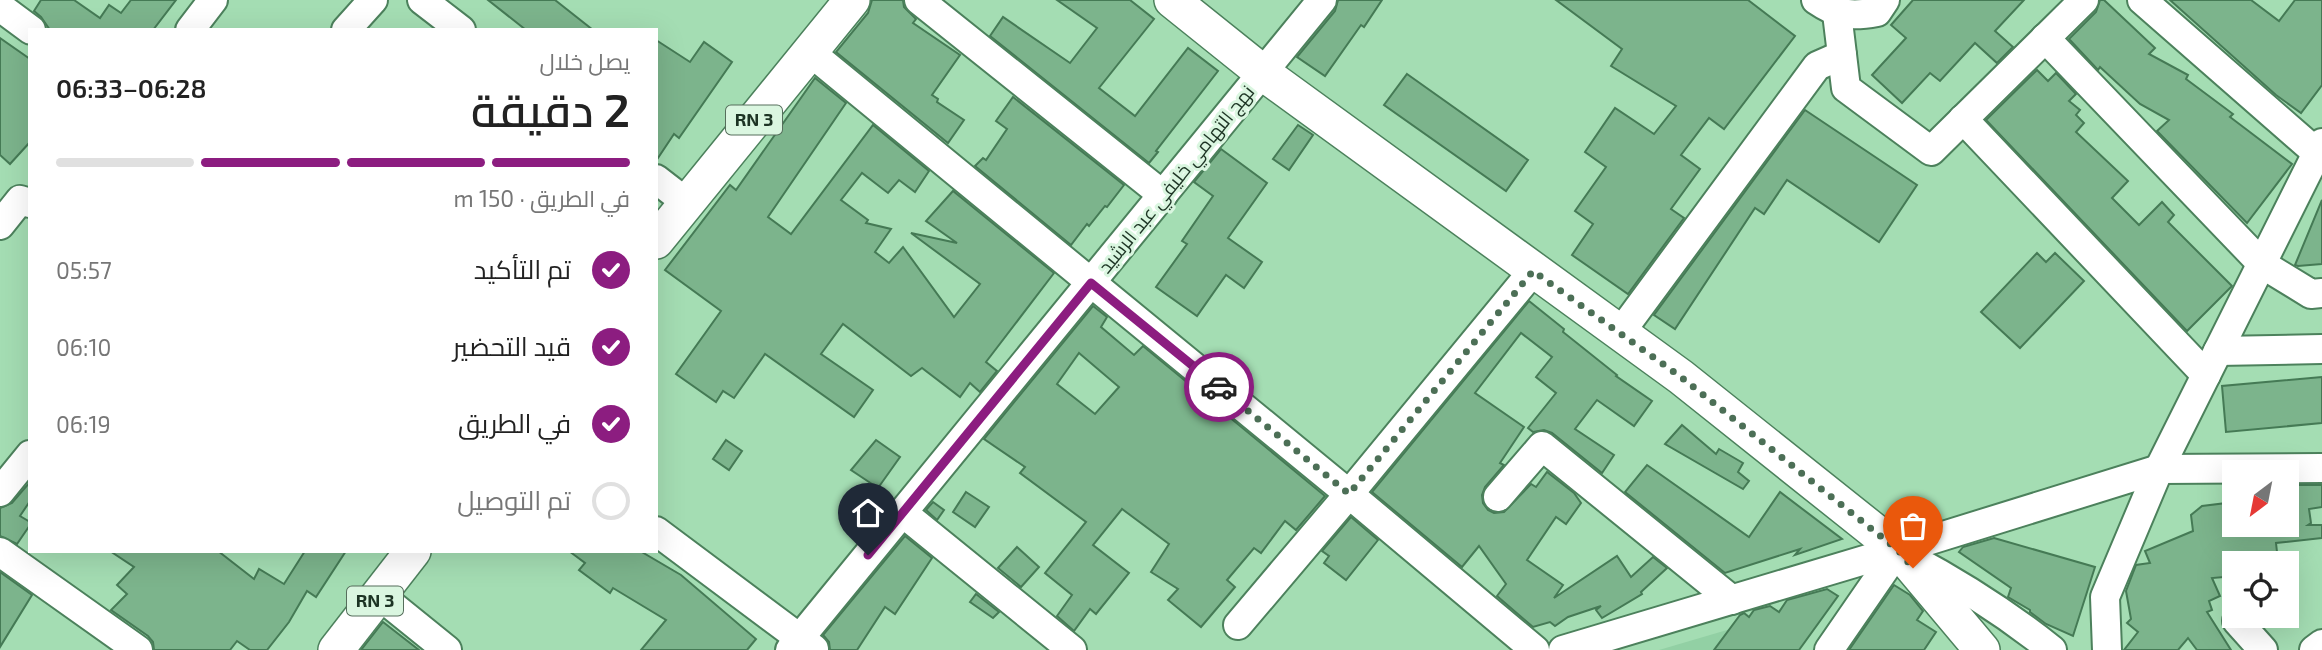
<!DOCTYPE html>
<html lang="ar">
<meta charset="utf-8">
<style>
body{margin:0;font-family:"Exo 2",Cairo,sans-serif;background:#f2f2f2;color:#222;direction:rtl;height:100vh;display:flex;flex-direction:column;font-size:26px;white-space:nowrap}
*{box-sizing:border-box;margin:0}
p{font-size:23px;color:#767676}
.icon{flex:none;width:38px;height:38px;fill:none;stroke:currentColor;stroke-width:2;stroke-linecap:round;stroke-linejoin:round}
.map{position:relative;flex:1;overflow:hidden;direction:ltr}
.drawer{position:absolute;left:28px;top:28px;width:630px;height:525px;display:flex;flex-direction:column;background:#fff;border-radius:0px;box-shadow:0 7px 28px #0002;direction:rtl}
.drawer>*{flex:none}
.needle{width:46px;rotate:212deg}
.controls{position:absolute;left:2222px;top:460px;display:grid;gap:14px}
.controls a{display:grid;place-items:center;width:77px;height:77px;border-radius:0px;background:#fff;box-shadow:0 7px 28px #0002;font-size:35px}
.pin{position:absolute;display:grid;place-items:center;width:60px;height:60px;color:#fff;margin:-72px -30px;border-radius:50% 50% 50% 0;rotate:-45deg;box-shadow:0 0 7px #0007}
.pin .icon{rotate:45deg}
.courier{position:absolute;display:grid;place-items:center;width:70px;height:70px;margin:-35px;border:5px solid #8c1d80;border-radius:50%;background:#fff;color:#222;box-shadow:0 2px 9px #0007}
.head em{font-style:normal;font-weight:600}
.head div{display:flex;flex-direction:column-reverse}
.head{display:flex;align-items:center;justify-content:space-between;height:119px;padding:0 28px}
h1{font-size:46px;font-weight:600;line-height:52px}
.bar{display:grid;grid-template-columns:repeat(4,1fr);gap:10px 7px;align-content:center;height:84px;padding:0 28px}
.bar i{height:9px;border-radius:5px;background:#e0e0e0}
.bar .selected{background:#8c1d80}
.bar p{grid-column:span 4}
ol{padding:0 28px;list-style:none}
li{display:flex;align-items:center;gap:21px;height:77px}
li p{margin-inline-start:auto}
li .icon{padding:7px;border-radius:50%;background:#8c1d80;color:#fff;stroke-width:4}
li:last-child{color:#767676}
li i{width:38px;height:38px;border:4px solid #e0e0e0;border-radius:50%}
.map>svg:first-child{display:block}
</style>
<div class="map">
<svg width="2322" height="650" viewBox="0 0 2322 650">
<rect width="100%" height="100%" fill="#a4ddb3"/>
<polygon fill="#92d0a4" points="1744,625 1775,650 1659,650"/>
<g fill="#7cb48c" stroke="#457a55" stroke-width="2" fill-rule="evenodd">
<polygon points="41,0 74,0 100,18 109,5 121,13 131,0 176,0 153,30 50,30 41,17 34,11"/>
<polygon points="488,0 555,0 593,30 526,30"/>
<polygon points="872,0 903,0 904,7 916,19 913,23 960,55 932,95 938,99 937,102 964,120 948,143 836,52 868,13"/>
<polygon points="1057,0 1130,0 1154,19 1099,88 1135,116 1188,48 1218,71 1156,151 1158,152 1149,163 990,36 1003,17 1070,63 1097,28"/>
<polygon points="1338,0 1382,0 1364,27 1361,25 1325,76 1297,57 1335,11"/>
<polygon points="1556,0 1748,0 1795,36 1724,129 1709,118 1681,155 1700,169 1671,209 1684,218 1628,294 1572,255 1593,224 1575,211 1606,167 1585,152 1615,108 1654,134 1676,106 1611,66 1622,49"/>
<polygon points="1913,0 2024,0 1995,31 2013,47 1997,63 1975,43 1940,81 1930,73 1902,103 1872,75 1906,38 1891,25"/>
<polygon points="2100,0 2104,0 2155,48 2149,54 2188,75 2186,79 2233,114 2230,117 2292,164 2247,223 2157,131 2169,120 2140,104 2100,67 2098,70 2069,39 2096,12"/>
<polygon points="2170,0 2251,0 2279,21 2295,0 2322,0 2322,85 2301,113 2276,95"/>
<polygon points="0,38 30,59 30,142 10,164 0,155"/>
<polygon points="656,40 690,62 704,42 732,62 679,138 674,134 656,161"/>
<polygon points="2037,70 2048,81 2056,73 2076,94 2069,101 2080,110 2076,115 2084,123 2076,132 2128,181 2112,198 2139,225 2162,202 2174,215 2168,222 2232,286 2187,331 1986,120"/>
<polygon points="1407,74 1528,160 1506,191 1384,105"/>
<polygon points="815,78 846,103 768,217 791,234 873,125 929,171 915,192 899,180 888,193 862,173 841,200 868,220 866,223 891,229 875,252 889,263 903,247 954,317 980,284 911,233 957,243 926,221 953,191 1054,273 986,362 997,371 980,392 970,383 960,397 922,368 911,376 843,324 821,354 873,390 854,417 765,354 734,398 723,391 716,402 676,374 721,311 665,270 730,185 736,190"/>
<polygon points="1013,97 1124,185 1107,207 1105,206 1089,226 1087,224 1071,245 975,166 983,158 986,160 1007,129 996,121"/>
<polygon points="1805,110 1917,185 1879,242 1787,180 1764,214 1755,208 1675,329 1654,315"/>
<polygon points="1298,125 1313,135 1289,170 1273,159"/>
<polygon points="1221,149 1267,183 1228,238 1262,262 1244,288 1226,275 1197,316 1156,287 1187,244 1182,241 1213,196 1194,182"/>
<polygon points="2322,200 2322,264 2298,266 2295,265"/>
<polygon points="2037,253 2046,262 2055,253 2084,281 2020,348 1981,312"/>
<polygon points="1529,301 1564,329 1563,332 1617,375 1616,376 1652,401 1634,426 1597,400 1575,429 1614,455 1602,473 1552,433 1544,430 1533,432 1528,428 1556,393 1536,377 1552,357 1521,333 1475,393 1524,427 1500,463 1504,465 1485,487 1482,495 1483,503 1488,510 1494,513 1504,512 1531,484 1536,487 1547,472 1574,493 1581,503 1566,524 1556,517 1527,560 1563,585 1554,598 1617,556 1631,577 1653,557 1667,568 1641,592 1642,594 1602,618 1596,610 1601,606 1568,617 1555,626 1550,622 1533,627 1497,596 1506,584 1479,546 1462,567 1372,492"/>
<path d="M1093,306L1107,317L1101,327L1134,355L1143,346L1325,496L1296,530L1285,521L1261,553L1254,548L1227,580L1235,587L1201,627L1168,600L1178,589L1151,572L1169,544L1122,509L1093,545L1129,573L1096,614L1090,609L1074,631L1057,616L1072,595L1045,573L1086,522L1020,473L1025,467L984,439ZM1079,353L1119,387L1095,414L1057,384Z"/>
<polygon points="2322,377 2322,423 2226,432 2222,386"/>
<polygon points="1682,425 1716,454 1719,449 1743,463 1738,472 1749,481 1743,489 1665,444"/>
<polygon points="726,440 742,451 729,470 713,459"/>
<polygon points="876,440 900,457 878,488 851,470"/>
<polygon points="1647,465 1749,537 1780,492 1842,539 1795,555 1800,549 1725,573 1625,492"/>
<polygon points="30,482 30,501 20,516 30,522 30,525 17,544 0,536 0,508 12,503"/>
<polygon points="2287,485 2322,485 2322,507 2309,509 2311,523 2308,525 2322,525 2322,538 2276,543 2277,552 2263,564 2235,564 2235,576 2212,578 2220,596 2209,601 2212,610 2207,612 2231,650 2197,650 2188,638 2178,650 2124,650 2138,632 2127,623 2131,619 2126,591 2136,565 2150,563 2145,551 2193,531 2191,515 2202,506 2235,502 2235,525 2287,525"/>
<polygon points="966,492 989,507 975,527 953,512"/>
<polygon points="933,502 944,510 937,520 926,510"/>
<polygon points="1351,517 1378,540 1346,580 1324,563 1329,556 1322,551"/>
<polygon points="905,536 932,558 895,614 885,607 857,650 830,650 829,642 823,635"/>
<polygon points="1994,538 2095,567 2073,636 2046,624 2030,612 2030,610 2008,597 2011,588 1959,552 1963,547"/>
<polygon points="1017,547 1039,567 1021,587 998,568"/>
<polygon points="110,551 218,551 254,579 259,569 284,584 305,551 346,551 316,597 307,591 289,622 267,650 250,650 237,641 230,650 154,650 153,642 148,636 111,610 127,594 117,585 134,567"/>
<polygon points="569,551 640,551 681,575 756,639 747,650 641,650 666,620 613,588 610,593 579,570 585,563"/>
<polygon points="0,572 32,595 0,647"/>
<polygon points="1894,585 1910,595 1923,611 1917,620 1936,632 1924,650 1849,650"/>
<polygon points="1827,589 1838,596 1799,650 1714,650 1740,615 1744,613 1749,617 1754,610 1770,606 1779,612 1787,600"/>
<polygon points="976,594 999,612 993,618 970,602"/>
<polygon points="383,622 419,650 361,650"/>
</g>
<g fill="none" stroke-linecap="round" stroke-linejoin="round">
<defs>
<g id="minor">
<polyline points="422,0 461,30"/>
<polyline points="919,0 1163,195"/>
<path d="M1816,0C1838,15 1850,17 1877,12L1885,0"/>
<polyline points="2142,0 2317,153 2322,153"/>
<polyline points="0,7 31,30"/>
<polyline points="1837,13 1846,88 1931,151 2084,0"/>
<polyline points="190,30 213,0"/>
<polyline points="346,30 373,0"/>
<polyline points="2045,38 2262,264 2311,294 2322,293"/>
<polyline points="810,52 1349,494 1535,650"/>
<polyline points="1963,119 2206,375"/>
<polyline points="656,179 687,203"/>
<polyline points="0,225 20,200 30,203"/>
<polyline points="1620,333 1817,66 1842,55"/>
<polyline points="2218,351 2322,349"/>
<polyline points="0,492 30,455"/>
<polyline points="1498,497 1542,446 1732,600"/>
<polyline points="903,513 1072,650"/>
<polyline points="656,531 814,649"/>
<polyline points="0,552 138,650"/>
<path d="M1909,557C1960,584 2007,614 2052,650"/>
<polyline points="379,595 447,650"/>
<polyline points="2237,621 2263,650"/>
<polyline points="1238,625 1349,494 1533,271"/>
<polyline points="790,650 1322,0"/>
<polyline points="1563,650 1898,550 2159,469 2322,468"/>
<polyline points="1829,650 1898,550"/>
<polyline points="2107,650 2105,597 2159,469 2322,143"/>
<polyline points="2314,650 2322,644"/>
</g>
<g id="major">
<polyline points="1172,0 1263,73 1681,377 1898,550 1982,650"/>
<polyline points="656,241 852,0"/>
<polyline points="336,650 413,551"/>
</g>
</defs>
<use href="#minor" stroke="#4c815c" stroke-width="32"/>
<use href="#major" stroke="#4c815c" stroke-width="38"/>
<use href="#minor" stroke="#fff" stroke-width="28"/>
<use href="#major" stroke="#fff" stroke-width="35"/>
</g>
<g fill="none" stroke-linecap="round" stroke-linejoin="round">
<polyline stroke="#4c6f56" stroke-width="7" stroke-dasharray="0 12.6" points="1219,387 1349,494 1533,271 1681,377 1898,550 1913,568"/>
<polyline stroke="#8c1d80" stroke-width="9" points="868,555 1091,283 1219,387"/>
</g>
<g text-anchor="middle" stroke-width="6" stroke-linejoin="round" paint-order="stroke">
<g fill="#daf6e0" stroke="#566e5c" stroke-width="2">
<rect x="726" y="105.5" width="56" height="29" rx="5"/>
<rect x="347" y="586.5" width="56" height="29" rx="5"/>
</g>
<g font-size="18" font-weight="bold" fill="#1d3424">
<text x="754" y="126">RN 3</text>
<text x="375" y="607">RN 3</text>
</g>
<g font-size="19" fill="#1d3424" stroke="#daf6e0">
<text transform="translate(1176 179) rotate(-51)" y="7">نهج التهامي خليفي عبد الرشيد</text>
</g>
</g>
</svg>
<div class="controls">
<a><svg class="needle" viewBox="-14 -14 28 28"><path d="M0-13l5 13h-10z" fill="#e53935"/><path d="M0 13l5-13h-10z" fill="#767676"/></svg></a>
<a><svg class="icon" aria-label="locate" viewBox="0 0 24 24"><circle cx="12" cy="12" r="6"/><path d="M12 2v4M12 18v4M2 12h4M18 12h4"/></svg></a>
</div>
<div class="pin" style="left:1913px;top:568px;background:#ea580c"><svg class="icon" aria-label="bag" viewBox="0 0 24 24"><path d="M5 8h14l-1 12H6zM9 8a3 3 0 0 1 6 0"/></svg></div>
<div class="pin" style="left:868px;top:555px;background:#1f2937"><svg class="icon" aria-label="home" viewBox="0 0 24 24"><path d="M3 11l9-7 9 7M6 9v11h12V9"/></svg></div>
<div class="courier" style="left:1219px;top:387px"><svg class="icon" aria-label="car" viewBox="0 0 24 24"><path d="M5 17H2v-5l4-1 3-4h7l3 4 3 1v5h-3M9 17h6M6 11h13"/><circle cx="7" cy="17" r="2"/><circle cx="17" cy="17" r="2"/></svg></div>
<section class="drawer">
<div class="head"><div><h1>2 دقيقة</h1><p>يصل خلال</p></div><em>06:28–06:33</em></div>
<div class="bar"><i class="selected"></i><i class="selected"></i><i class="selected"></i><i></i><p>في الطريق · 150 m</p></div>
<ol>
<li><svg class="icon" aria-label="check" viewBox="0 0 24 24"><path d="M5 12l5 5 9-10"/></svg>تم التأكيد<p>05:57</p></li>
<li><svg class="icon" aria-label="check" viewBox="0 0 24 24"><path d="M5 12l5 5 9-10"/></svg>قيد التحضير<p>06:10</p></li>
<li><svg class="icon" aria-label="check" viewBox="0 0 24 24"><path d="M5 12l5 5 9-10"/></svg>في الطريق<p>06:19</p></li>
<li><i></i>تم التوصيل</li>
</ol>
</section>
</div>
